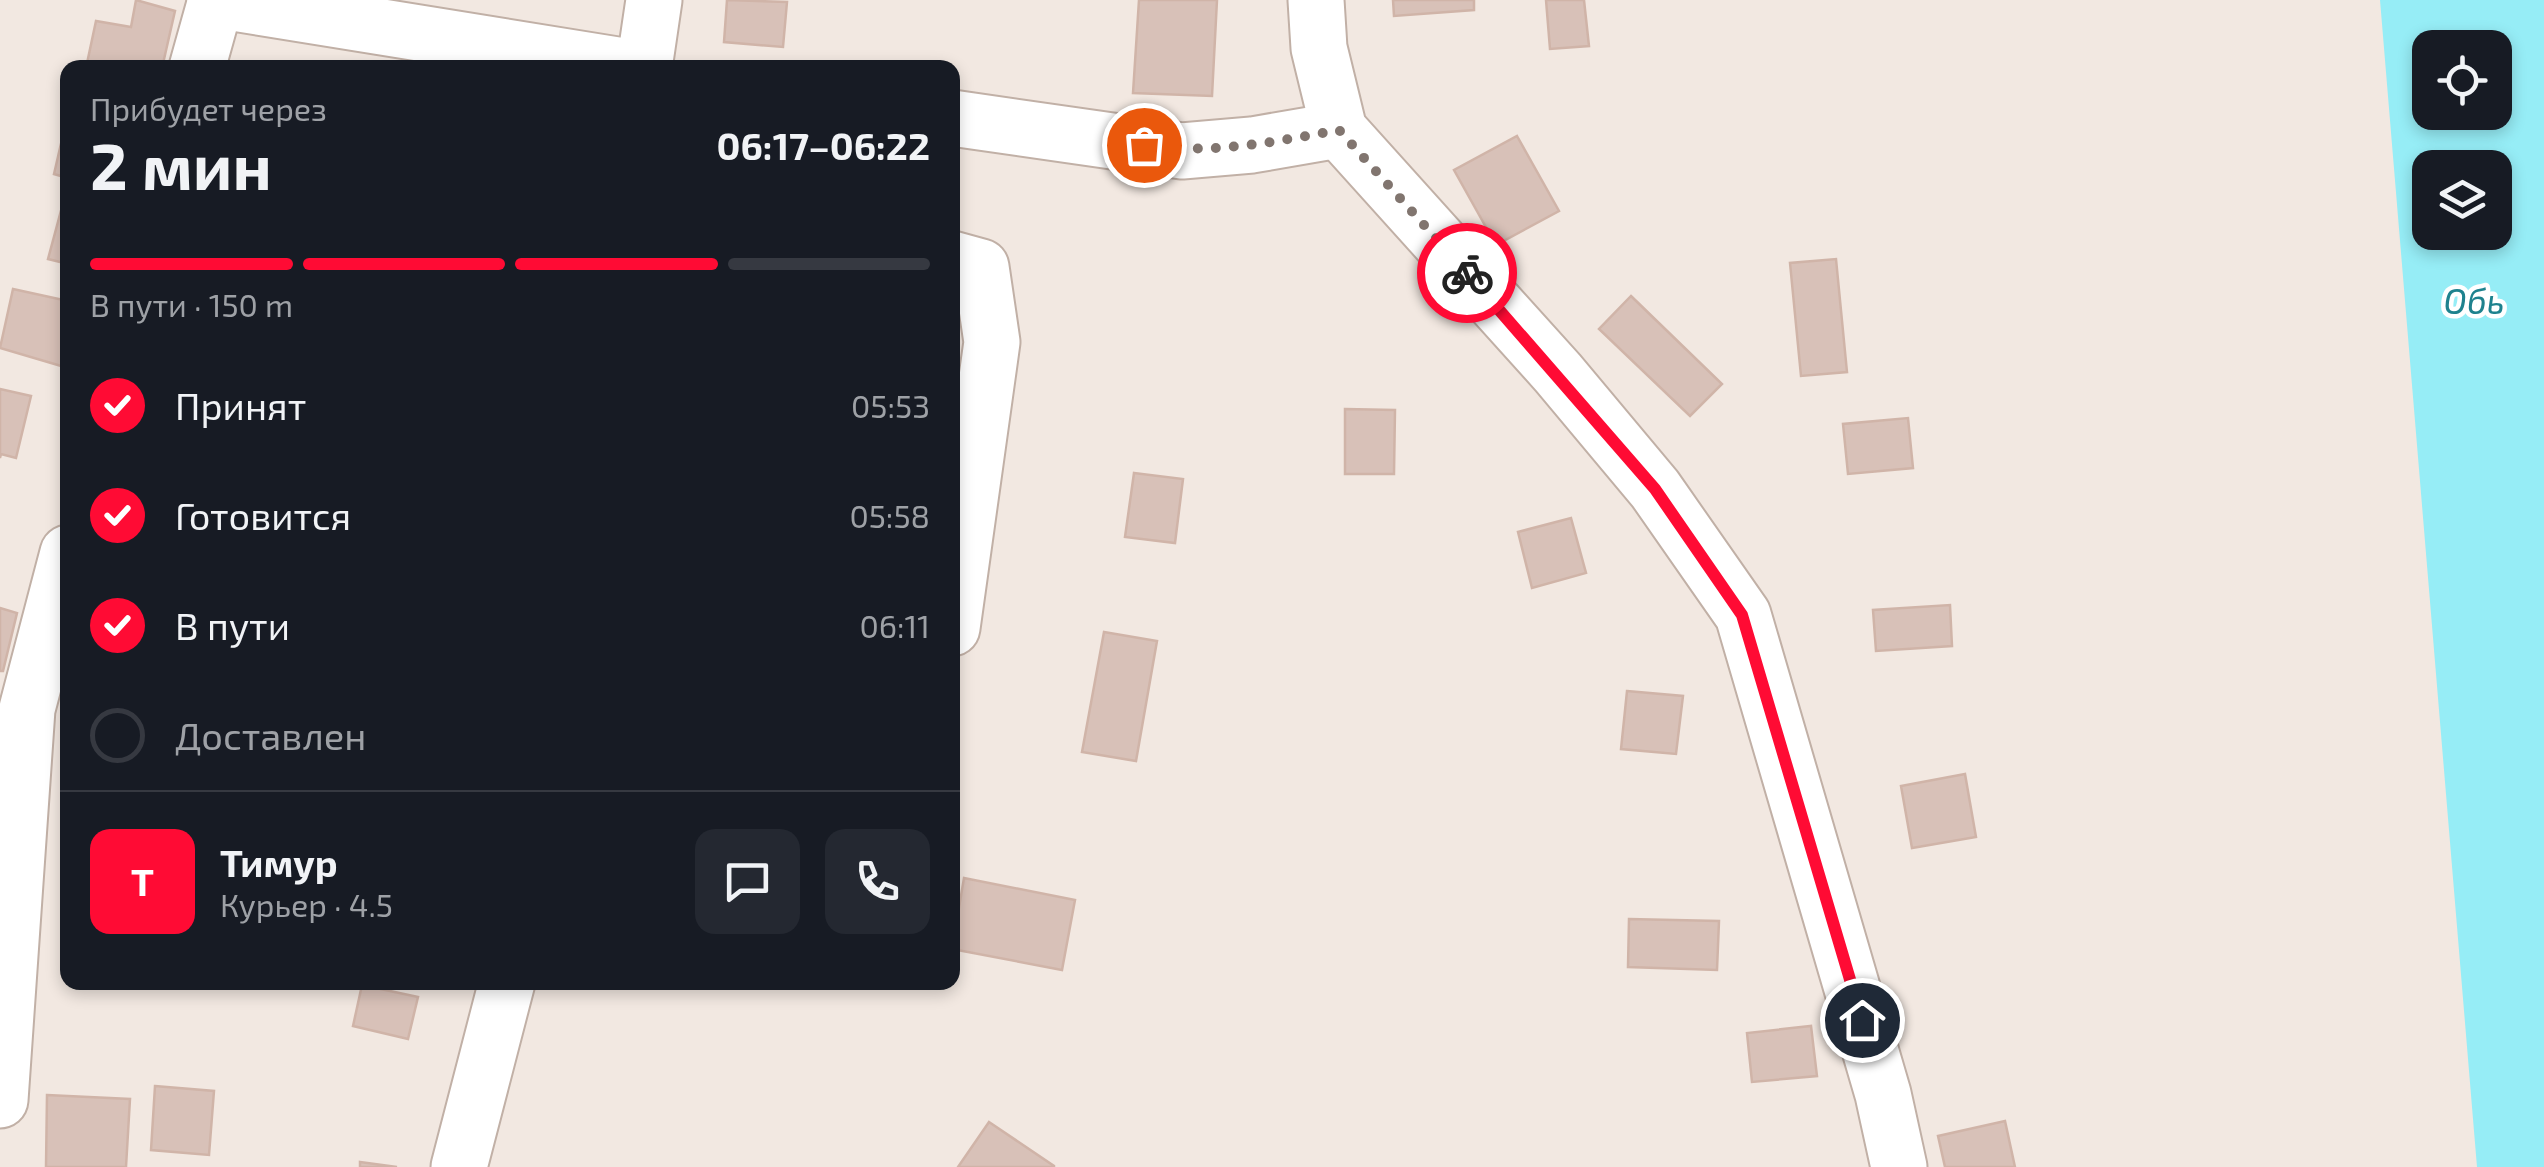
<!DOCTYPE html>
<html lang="ru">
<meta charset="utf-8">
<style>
body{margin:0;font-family:"Exo 2",sans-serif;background:#242831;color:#f1f3f6;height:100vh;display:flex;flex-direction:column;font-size:38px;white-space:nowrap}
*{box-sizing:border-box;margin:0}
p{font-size:32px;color:#9ea1a6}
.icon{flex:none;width:55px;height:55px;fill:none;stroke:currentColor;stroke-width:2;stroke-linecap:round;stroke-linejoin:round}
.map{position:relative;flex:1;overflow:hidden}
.panel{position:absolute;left:60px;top:60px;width:900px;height:930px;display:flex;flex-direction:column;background:#171b24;border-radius:20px;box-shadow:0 5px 15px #0003}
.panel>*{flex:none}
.controls{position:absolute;left:2412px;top:30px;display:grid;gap:20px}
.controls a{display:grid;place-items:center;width:100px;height:100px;border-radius:20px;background:#171b24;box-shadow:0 5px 15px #0003;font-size:50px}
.pin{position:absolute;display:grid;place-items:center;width:85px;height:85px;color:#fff;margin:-42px;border:5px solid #fff;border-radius:50%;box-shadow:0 2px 10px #0007}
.courier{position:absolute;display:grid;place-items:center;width:100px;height:100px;margin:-50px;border:8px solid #ff0b34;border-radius:50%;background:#fff;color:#222;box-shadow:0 2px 12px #0007}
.head em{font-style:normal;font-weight:700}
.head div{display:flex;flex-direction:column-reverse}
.head{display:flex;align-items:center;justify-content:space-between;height:170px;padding:0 30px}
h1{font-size:65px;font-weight:700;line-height:75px}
.bar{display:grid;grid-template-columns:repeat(4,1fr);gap:15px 10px;align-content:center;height:120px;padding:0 30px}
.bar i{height:12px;border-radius:8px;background:#363941}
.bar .on{background:#ff0b34}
.bar p{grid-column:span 4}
.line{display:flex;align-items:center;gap:25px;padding:0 30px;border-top:2px solid #363941}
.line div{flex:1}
.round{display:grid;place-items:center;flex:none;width:105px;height:105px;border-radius:20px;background:#242831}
ol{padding:0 30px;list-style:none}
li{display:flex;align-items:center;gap:30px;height:110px}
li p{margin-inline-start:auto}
li .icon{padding:10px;border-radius:50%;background:#ff0b34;color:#fff;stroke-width:4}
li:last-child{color:#9ea1a6}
li i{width:55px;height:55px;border:5px solid #363941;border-radius:50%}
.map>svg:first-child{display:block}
</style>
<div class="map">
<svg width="2544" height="1167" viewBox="0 0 2544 1167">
<rect width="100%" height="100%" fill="#f2e8e1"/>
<path fill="#96edf6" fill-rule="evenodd" d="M2380,0H2544V1167H2477ZM2430,48H2495V112H2430ZM2430,168H2495V232H2430Z"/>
<g fill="#d8c1b8" stroke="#d0b4a8" stroke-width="2.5">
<polygon points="136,0 175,11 162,68 86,68 96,21 131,27"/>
<polygon points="727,0 787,2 783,47 724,42"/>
<polygon points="1139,0 1217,0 1212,96 1133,93"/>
<polygon points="1393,0 1474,0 1474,10 1394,16"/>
<polygon points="1546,0 1584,0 1589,46 1550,49"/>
<polygon points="66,122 68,122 68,178 54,174"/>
<polygon points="1517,136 1559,211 1496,245 1454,170"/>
<polygon points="62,207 68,208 68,264 48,259"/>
<polygon points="1836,259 1847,372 1801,376 1790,263"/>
<polygon points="13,289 68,301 68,368 0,348"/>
<polygon points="1631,296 1722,384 1690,416 1599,329"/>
<polygon points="0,389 31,396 16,458 1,454 0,458"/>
<polygon points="1345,409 1395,410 1394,474 1345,474"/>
<polygon points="1908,418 1913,468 1848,474 1843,424"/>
<polygon points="1134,473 1183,479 1175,543 1125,537"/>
<polygon points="1571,518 1586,573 1532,588 1518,532"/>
<polygon points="1950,605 1952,646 1876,651 1873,610"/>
<polygon points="0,608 17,613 3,671 0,671"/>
<polygon points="1104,632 1157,641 1136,761 1082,752"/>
<polygon points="1627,691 1683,696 1676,754 1621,749"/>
<polygon points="1965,774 1976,837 1912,848 1901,786"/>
<polygon points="964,878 1075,900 1062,970 952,949"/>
<polygon points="1629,919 1719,921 1717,970 1628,967"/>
<polygon points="362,985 418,997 408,1039 353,1026"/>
<polygon points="1811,1026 1817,1076 1752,1082 1747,1033"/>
<polygon points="155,1086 214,1091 209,1155 151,1150"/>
<polygon points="47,1095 130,1099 126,1167 46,1167"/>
<polygon points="2005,1121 2015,1167 1945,1167 1938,1136"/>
<polygon points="989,1122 1054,1166 1054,1167 958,1167"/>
<polygon points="360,1162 397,1167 360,1167"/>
</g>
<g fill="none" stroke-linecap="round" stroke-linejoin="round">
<defs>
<g id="minor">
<polyline points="215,0 636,68"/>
<polyline points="1316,0 1319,48 1339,130 1558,373 1655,489 1743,615 1883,1094 1899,1167"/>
<polyline points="197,68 216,0"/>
<polyline points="644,68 654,0"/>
<polyline points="952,118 1182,151 1252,145 1339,130"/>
<polyline points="952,259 981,267 992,342 952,628"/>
<polyline points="0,1100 27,709 68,553"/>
<polyline points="459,1167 507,982"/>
</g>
</defs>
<use href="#minor" stroke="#c1b0a6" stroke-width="59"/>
<use href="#minor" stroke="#fff" stroke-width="55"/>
</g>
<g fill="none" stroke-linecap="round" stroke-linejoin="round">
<path stroke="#81756f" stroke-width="10" stroke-dasharray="0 18" d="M1144,145C1210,155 1274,142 1339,130L1467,273"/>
<polyline stroke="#ff0b34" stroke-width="12" points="1467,273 1655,489 1742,615 1862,1020"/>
</g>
<g text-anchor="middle" stroke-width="9" stroke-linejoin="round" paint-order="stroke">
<g font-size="35" font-style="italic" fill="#1e828e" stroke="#fff">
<text x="2474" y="314">Обь</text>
</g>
</g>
</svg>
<div class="controls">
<a><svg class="icon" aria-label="locate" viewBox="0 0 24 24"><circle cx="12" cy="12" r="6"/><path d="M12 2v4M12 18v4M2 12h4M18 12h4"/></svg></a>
<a><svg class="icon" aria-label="layers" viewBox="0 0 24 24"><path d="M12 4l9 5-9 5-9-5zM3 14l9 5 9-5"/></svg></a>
</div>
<div class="pin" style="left:1144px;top:145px;background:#ea580c"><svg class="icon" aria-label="bag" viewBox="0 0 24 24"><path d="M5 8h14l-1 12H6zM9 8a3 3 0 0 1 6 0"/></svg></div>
<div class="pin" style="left:1862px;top:1020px;background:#1f2937"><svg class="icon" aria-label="home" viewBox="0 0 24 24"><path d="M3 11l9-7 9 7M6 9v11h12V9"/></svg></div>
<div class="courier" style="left:1467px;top:273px"><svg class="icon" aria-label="bike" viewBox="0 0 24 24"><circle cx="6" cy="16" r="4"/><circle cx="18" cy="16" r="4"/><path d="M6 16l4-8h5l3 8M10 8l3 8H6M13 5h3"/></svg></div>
<section class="panel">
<div class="head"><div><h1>2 мин</h1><p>Прибудет через</p></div><em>06:17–06:22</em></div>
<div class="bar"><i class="on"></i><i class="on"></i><i class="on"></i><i></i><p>В пути · 150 m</p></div>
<ol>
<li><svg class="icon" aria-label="check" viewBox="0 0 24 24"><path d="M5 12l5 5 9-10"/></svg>Принят<p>05:53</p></li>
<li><svg class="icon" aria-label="check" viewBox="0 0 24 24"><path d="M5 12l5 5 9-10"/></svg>Готовится<p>05:58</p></li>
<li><svg class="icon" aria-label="check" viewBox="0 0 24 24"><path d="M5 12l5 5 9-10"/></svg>В пути<p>06:11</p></li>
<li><i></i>Доставлен</li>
</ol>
<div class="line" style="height:180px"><b class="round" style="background:#ff0b34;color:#fff">Т</b><div><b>Тимур</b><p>Курьер · 4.5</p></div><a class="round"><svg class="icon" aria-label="chat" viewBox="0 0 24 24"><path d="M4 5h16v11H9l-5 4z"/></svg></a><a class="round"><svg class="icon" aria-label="phone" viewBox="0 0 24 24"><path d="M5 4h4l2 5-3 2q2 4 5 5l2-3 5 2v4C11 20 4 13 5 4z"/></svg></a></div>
</section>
</div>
